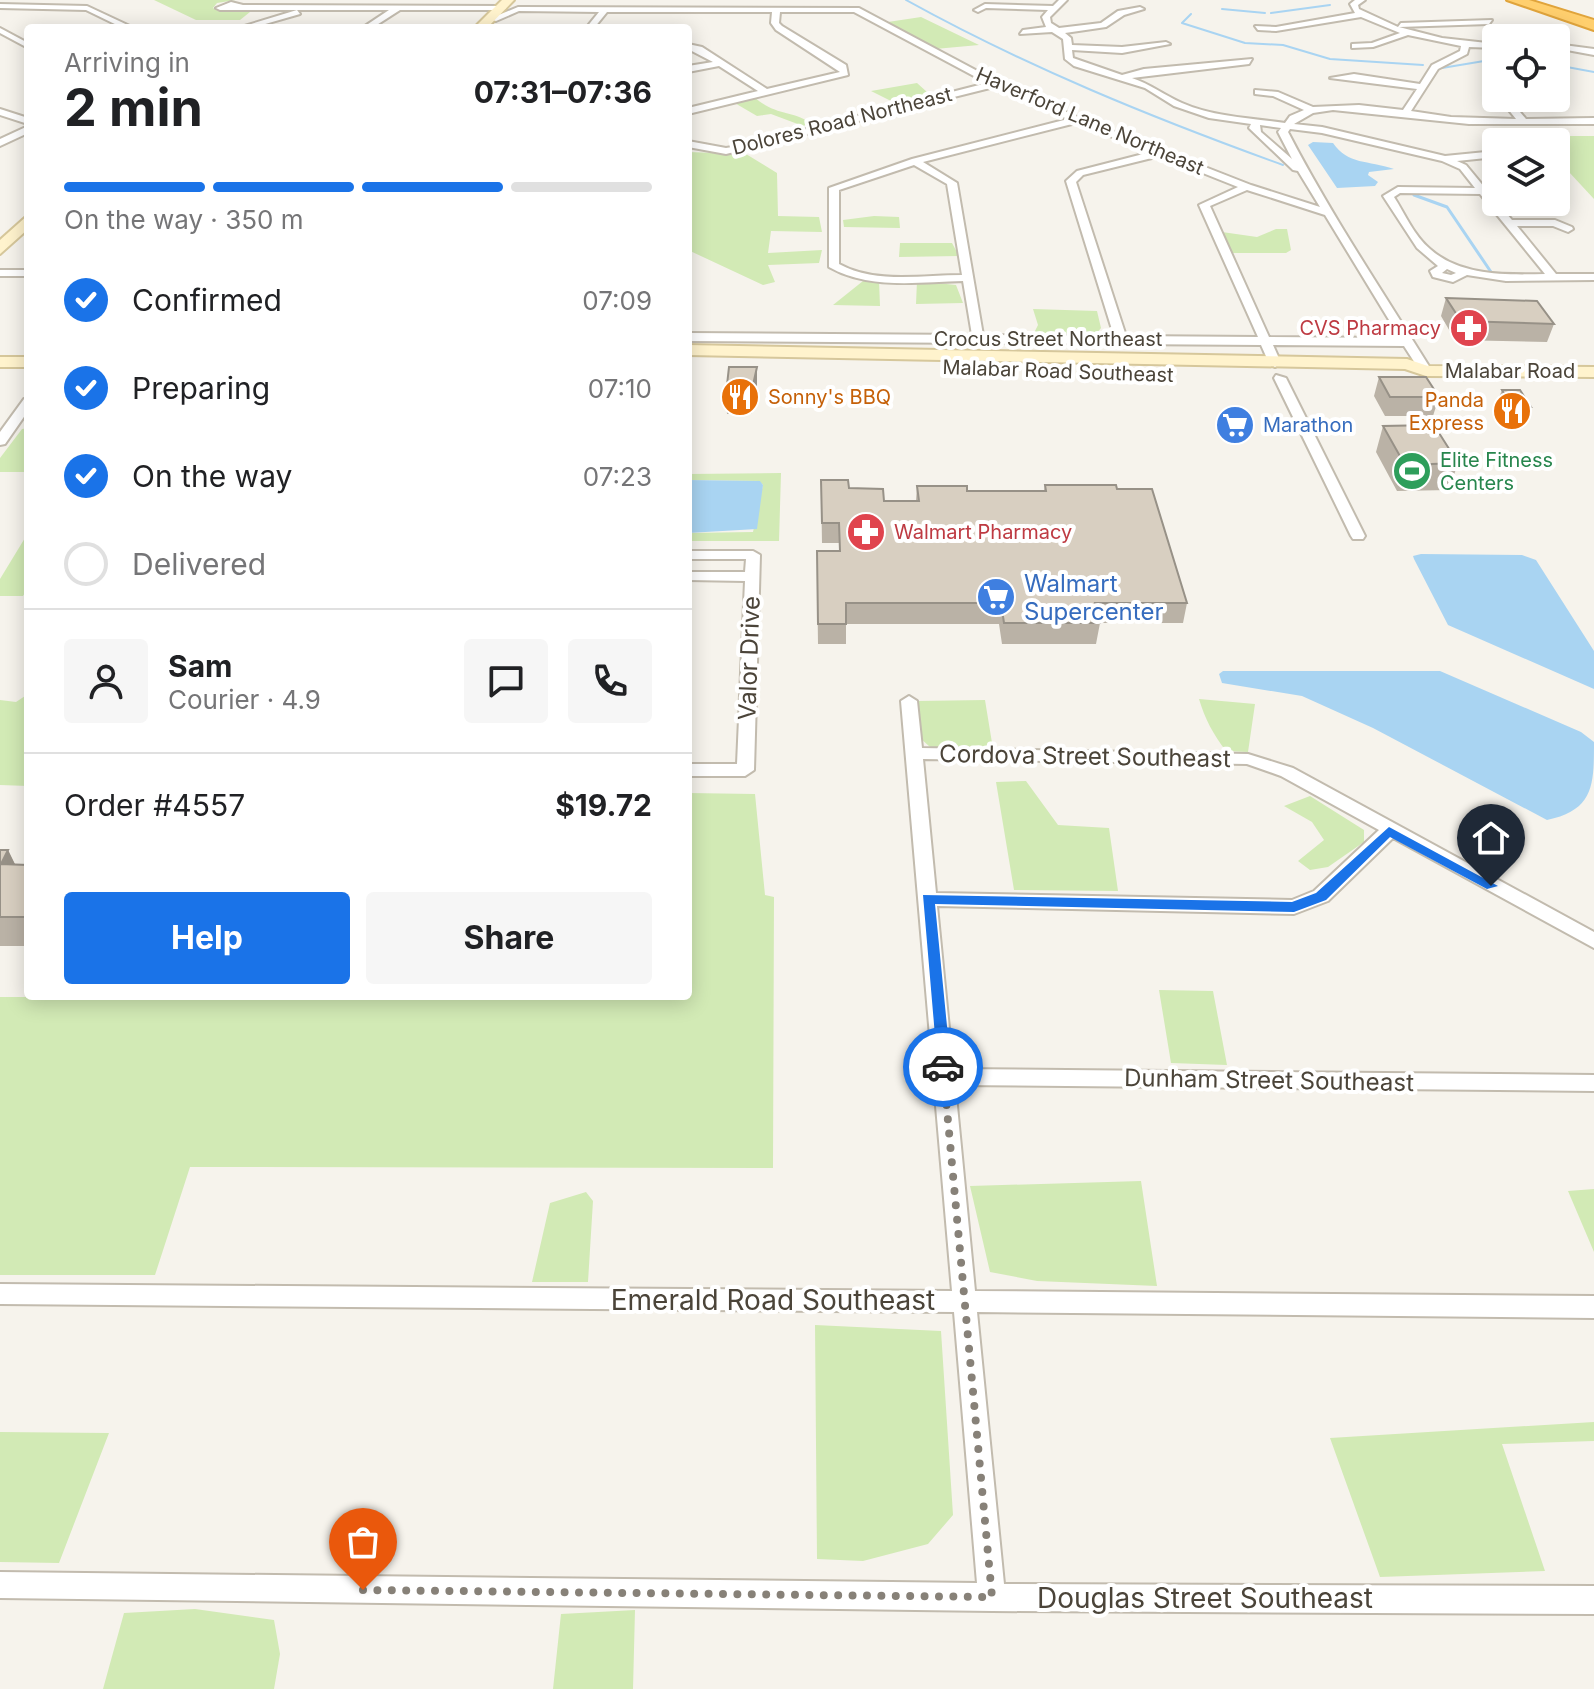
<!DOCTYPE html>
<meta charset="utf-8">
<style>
:root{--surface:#fff;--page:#f6f6f6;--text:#202124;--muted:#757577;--line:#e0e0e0;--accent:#1a73e8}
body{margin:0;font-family:Inter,sans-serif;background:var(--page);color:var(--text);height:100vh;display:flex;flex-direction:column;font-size:30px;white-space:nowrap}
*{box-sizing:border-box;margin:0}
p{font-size:26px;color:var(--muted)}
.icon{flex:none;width:44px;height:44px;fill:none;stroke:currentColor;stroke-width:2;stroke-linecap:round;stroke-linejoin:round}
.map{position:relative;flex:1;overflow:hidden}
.side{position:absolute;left:24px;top:24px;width:668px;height:976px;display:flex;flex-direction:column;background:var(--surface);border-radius:8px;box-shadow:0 4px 20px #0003}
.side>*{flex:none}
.controls{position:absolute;left:1482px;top:24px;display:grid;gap:16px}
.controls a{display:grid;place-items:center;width:88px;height:88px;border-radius:8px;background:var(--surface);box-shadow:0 4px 20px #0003;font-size:40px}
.pin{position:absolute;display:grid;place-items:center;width:68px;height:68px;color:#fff;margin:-82px -34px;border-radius:50% 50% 50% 0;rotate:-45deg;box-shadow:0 0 8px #0007}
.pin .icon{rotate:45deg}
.courier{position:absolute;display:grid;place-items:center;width:80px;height:80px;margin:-40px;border:6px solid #1a73e8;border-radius:50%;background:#fff;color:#222;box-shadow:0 2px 10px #0007}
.head em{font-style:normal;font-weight:700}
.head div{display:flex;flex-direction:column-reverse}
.head{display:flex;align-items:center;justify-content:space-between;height:136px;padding:0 40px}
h1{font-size:52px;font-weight:700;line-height:60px}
.bar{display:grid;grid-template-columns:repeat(4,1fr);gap:12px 8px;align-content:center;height:96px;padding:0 40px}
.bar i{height:10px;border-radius:6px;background:var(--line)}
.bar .selected{background:var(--accent)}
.bar p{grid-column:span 4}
.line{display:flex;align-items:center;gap:20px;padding:0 40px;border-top:2px solid var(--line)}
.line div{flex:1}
.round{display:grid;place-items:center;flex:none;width:84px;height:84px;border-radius:8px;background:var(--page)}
ol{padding:0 40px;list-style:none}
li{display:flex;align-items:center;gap:24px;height:88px}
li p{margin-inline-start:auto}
li .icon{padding:8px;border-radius:50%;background:var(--accent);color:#fff;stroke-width:4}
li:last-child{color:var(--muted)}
li i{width:44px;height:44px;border:4px solid var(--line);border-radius:50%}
.action{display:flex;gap:16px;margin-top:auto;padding:16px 40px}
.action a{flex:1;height:92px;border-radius:8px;background:var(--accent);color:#fff;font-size:32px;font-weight:700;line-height:92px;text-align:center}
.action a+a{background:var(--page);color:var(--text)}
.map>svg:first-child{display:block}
.green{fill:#d2eab5}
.water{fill:#a9d4f2}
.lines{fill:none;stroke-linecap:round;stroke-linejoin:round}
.stream-far1{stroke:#a9d4f2;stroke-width:2}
.stream{stroke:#a9d4f2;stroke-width:3}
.street-casing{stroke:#c2bbae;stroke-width:4}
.secondary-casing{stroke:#d6c79b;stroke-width:4}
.highway-casing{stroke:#e0a43c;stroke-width:4}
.street{fill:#fff;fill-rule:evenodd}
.secondary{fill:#fff3cd;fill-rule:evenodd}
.highway{fill:#ffcf6e;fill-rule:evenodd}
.wall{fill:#bab2a6}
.shaded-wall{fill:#979187}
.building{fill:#d8cfc1;stroke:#979187;stroke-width:2}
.route{fill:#1a73e8}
.done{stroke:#878178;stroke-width:8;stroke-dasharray:0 14.4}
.labels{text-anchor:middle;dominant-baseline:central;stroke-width:8;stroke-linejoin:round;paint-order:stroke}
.far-street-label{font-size:20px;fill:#4b4439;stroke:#fff}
.far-health-label{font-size:20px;fill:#be3a42;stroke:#fff;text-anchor:end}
.far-food-label{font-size:20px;fill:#c56008;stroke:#fff;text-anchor:start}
.far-shop-label{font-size:20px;fill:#366cbe;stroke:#fff;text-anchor:start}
.far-leisure-label{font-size:20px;fill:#27864d;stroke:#fff;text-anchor:start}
.shop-label{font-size:24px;fill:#366cbe;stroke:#fff;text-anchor:start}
.street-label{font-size:24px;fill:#4b4439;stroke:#fff}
.near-street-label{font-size:28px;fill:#4b4439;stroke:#fff}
</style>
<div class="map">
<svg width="1594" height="1689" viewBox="0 0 1594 1689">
<rect width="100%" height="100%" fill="#f6f3ec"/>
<path class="green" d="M154,0H236L217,3L213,8L218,11L250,12L240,20H196Z
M921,17L979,45L935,49L888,22Z
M917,83L927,92L923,99L899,105L871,91Z
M755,98C779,117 788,109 811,123L803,126L771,114L757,116L733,102Z
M1535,136H1594V199L1556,158V142H1541Z
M688,152L746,154L777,173L778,216L819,217L822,232L771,231L768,253L822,250L819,263L768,265L775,282L763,285L688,250Z
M874,216L899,217L900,228L844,227L843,220Z
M1276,229H1287L1291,250L1286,253H1231L1222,232L1257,237Z
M900,243H952L959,256L899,257Z
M879,280L880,306L833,305L863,281Z
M917,281L956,285L963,303L916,304Z
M1033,309L1097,311L1101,328L1097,333L1033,335L1038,325Z
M28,428V472H0V458L22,429Z
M781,473L779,541H688V533L753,532L763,485L759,481L688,480V474Z
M28,533V588L23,596H0V579Z
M28,694V786L0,785V700L16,702Z
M1199,699L1255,704L1248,752L1226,751C1213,734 1205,719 1199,699Z
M985,700L993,749L930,747L919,737L917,701Z
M1026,781L1058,825L1109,828L1118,891L1014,890L996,782Z
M688,793L755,794L765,895L774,897L773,1168L190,1167L155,1275H0V997L688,996Z
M1310,796L1364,830V842L1328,867L1310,870L1298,861L1324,840L1312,822L1284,806Z
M1159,990L1213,991L1227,1065L1171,1063Z
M1141,1181L1157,1286L1037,1281L990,1272L970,1186Z
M1594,1189V1252L1568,1191Z
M586,1192L593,1201L588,1282H532L550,1203Z
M815,1325L941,1331L953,1515L928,1544L863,1561L817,1559Z
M1594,1422V1441L1502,1444L1545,1571L1380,1577L1330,1438Z
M0,1432L109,1433L59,1563L0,1562Z
M195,1609L274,1620L280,1654L274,1689H103L124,1613Z
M635,1610L633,1689H553L561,1614Z"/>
<path class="water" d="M1313,142L1333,143C1348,165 1368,160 1394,169L1369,172L1368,175L1378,182L1375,186L1337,188L1308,145Z
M688,480L760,481L763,485L757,529L688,533Z
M1421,554L1522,555L1536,560L1594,651V689L1448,625L1414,559L1413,556Z
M1223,671H1440L1581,732L1594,742C1594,785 1594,810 1547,820L1373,728L1302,696L1222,683L1219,674Z"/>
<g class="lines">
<path class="stream-far1" d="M906,0C1027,67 1153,118 1283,165
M1222,9L1265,13
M1271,13L1330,5
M1191,14L1182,23L1245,43L1283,45L1330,59L1423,65
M1556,65L1594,72
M1442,68L1496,59"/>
<path class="stream" d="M1414,195L1447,207L1491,272"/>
<defs>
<path id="street" d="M1059,0H1067L1050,17L1051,23L1059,28L1101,23L1118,11L1140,7L1144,9L1124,15L1106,27L1065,33L1071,38L1072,45L1122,47L1166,42L1170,44L1122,53L1072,50L1073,58L1122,75L1144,69L1252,59L1249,64L1132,78C1150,84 1164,95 1182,103C1214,117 1251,118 1285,123L1290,116L1304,110L1273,96L1255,94V90L1278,92L1313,107L1359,105L1403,110L1417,89L1330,78L1354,74L1420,84L1432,65L1460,51L1461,46L1408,35L1373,47L1352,48V44L1372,43L1400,33L1361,17L1276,31L1258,30L1255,26L1276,27L1355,13L1350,4L1355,0H1365L1358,5L1359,9L1398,27L1401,23L1492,20L1489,24L1399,27L1442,38L1496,44V48L1469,47L1467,54L1438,69L1411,111L1451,117L1516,119L1499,98H1508L1526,119L1594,118V124H1469L1333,110L1313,113L1294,124L1322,127L1445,156L1496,151V157L1457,161L1466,165L1485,188L1494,189L1495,191L1490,194L1512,220H1555L1572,227L1573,229L1568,232L1553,226H1517L1556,274H1594V280L1506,281L1467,275L1453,282L1433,277L1430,271L1438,266L1417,248L1383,196L1398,187L1475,188L1460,169L1442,161L1322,133L1290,129L1288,132C1331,215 1383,292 1432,371L1430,374H1422L1404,346L1273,345L1281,363L1275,367L1269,363L1261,345L688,341V333L972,335L963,281C919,282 869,290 829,267V188L912,159L1068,119L994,87L726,154L688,147V141L726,148L744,145L987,83L854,12H780L779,23L782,26L846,65L848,75L688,114V108L758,91L719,66L688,72V66L713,62L688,49V44L702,47L767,89L840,72L776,30L771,23L772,12H607L594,28H586L599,12L519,11L496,21L489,19L518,7L859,8L998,82L1080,118L1251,185L1320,207L1298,171L1293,170L1249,128L1251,124L1209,118L1174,106L1145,88L1074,66L1065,59L1063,39L1052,32L1020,34L1023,30L1046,27L1042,17L1048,10L986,8L978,12L974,10L985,4L1053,6ZM1076,123L1151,152L1077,171L1066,181L1114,336L983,335L957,183L923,162ZM1260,125L1281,128L1278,132L1292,159L1261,132ZM1160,156L1238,187L1199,205L1258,337L1126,336L1076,182L1083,175ZM914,165L947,184L962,275C922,275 875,284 839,264V190ZM1247,190L1325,215L1400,338L1269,337L1210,206ZM1400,193L1480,194L1545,274C1506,275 1460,276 1430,249C1414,236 1405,214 1394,197ZM1447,269L1456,273L1451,275L1442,273Z
M231,2L243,5L502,6L506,8L502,10H400L372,28H362L389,10H220L216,8Z
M0,4L87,6L134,28H123L86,10L0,8Z
M297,10L300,14L251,28H238Z
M0,28L28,43V48L0,33Z
M1556,44L1594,49V55L1556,48Z
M0,109L28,118V124L0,115Z
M28,126V133L0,146V139Z
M0,270H28V276H0Z
M1276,375L1286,378L1365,536L1363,539H1353L1351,536L1274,378Z
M28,398V411L5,444L0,445V432L24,399Z
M688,551H753L760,555L754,770L745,776H688V764H737L745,581L688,580V572H745L746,559H688Z
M909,696L917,701L922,748L1248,754L1293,768L1594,932V948L1393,838L1328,901L1294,914L937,906L953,1069L1594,1075V1091L955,1085L975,1291L1594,1296V1318L977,1312L1004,1584L1594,1586V1614L992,1611L0,1598V1572L977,1583L954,1312L0,1304V1284L952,1291L901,701ZM923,759L1247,764L1281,776L1379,830L1314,891L1292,900L936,893Z"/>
<path id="secondary" d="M502,0H514L487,28H474Z
M28,215V229L0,254V240Z
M688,345L1407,359L1428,366L1594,367V377L1426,376L1405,369L688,355Z
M0,357H28V367H0Z"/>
<path id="highway" d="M1507,0H1529L1594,20V30Z"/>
</defs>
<use href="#street" class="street-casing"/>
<use href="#secondary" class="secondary-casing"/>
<use href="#highway" class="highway-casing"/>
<use href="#street" class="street"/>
<use href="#secondary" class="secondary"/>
<use href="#highway" class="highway"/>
</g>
<path class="wall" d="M1446,298L1554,324L1547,342L1455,340L1441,316Z
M1379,377L1439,397L1433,416H1385L1374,396Z
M757,386L751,414H727L726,394Z
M1502,390L1531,407L1527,420H1508L1497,402Z
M1383,426L1458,463L1449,490L1397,491L1376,452Z
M821,480L884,501H916L917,486L967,491H1044L1045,485L1117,489L1187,603L1183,623H1100L1096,644H1002L999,624H846V644H818L817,571L839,551V543H822Z
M0,850H8L15,864L28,865V946H0Z"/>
<path class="shaded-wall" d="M757,367V386L751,414V394Z
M8,850L22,879L1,864Z"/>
<path class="building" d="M1446,298L1537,301L1554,324L1461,321Z
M729,367H757L751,394H726Z
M1379,377H1426L1439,397H1390Z
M1502,390H1520L1531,407H1512Z
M1434,425L1458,463L1405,465L1383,426Z
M821,480H848L849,488L883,489L884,501H919L917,486H967V491H1046L1045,485H1116L1117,489H1152L1187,603H1095L1100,623H1004L1001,603H846V624H818L817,551H840L839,523H822Z
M0,850H8L1,864L28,865V917H0Z"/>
<path class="route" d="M1389,827L1498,886L1487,889L1390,837L1326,900L1294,912L935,904L951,1067L943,1073L938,1071L923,895L1292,902L1316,893Z"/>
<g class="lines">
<path class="done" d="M363,1590L992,1597L943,1067"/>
</g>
<defs>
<symbol id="pharmacy-disc" viewBox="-11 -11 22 22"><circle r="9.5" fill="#e0444e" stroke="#fff"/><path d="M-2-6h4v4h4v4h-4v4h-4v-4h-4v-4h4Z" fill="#fff"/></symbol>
<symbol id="restaurant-disc" viewBox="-11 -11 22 22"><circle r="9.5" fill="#e8710a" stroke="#fff"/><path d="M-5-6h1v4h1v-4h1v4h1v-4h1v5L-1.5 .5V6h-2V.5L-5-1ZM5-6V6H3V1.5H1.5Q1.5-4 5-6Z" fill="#fff"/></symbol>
<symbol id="supermarket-disc" viewBox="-11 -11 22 22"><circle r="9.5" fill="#3f7fe0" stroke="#fff"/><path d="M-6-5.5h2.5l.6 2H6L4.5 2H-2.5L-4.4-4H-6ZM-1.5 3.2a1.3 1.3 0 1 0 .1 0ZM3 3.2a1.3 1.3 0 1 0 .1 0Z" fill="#fff"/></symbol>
<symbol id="stadium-disc" viewBox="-11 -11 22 22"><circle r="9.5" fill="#2e9e5b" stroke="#fff"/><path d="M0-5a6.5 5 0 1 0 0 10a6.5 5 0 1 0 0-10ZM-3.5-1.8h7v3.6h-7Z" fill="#fff"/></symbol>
</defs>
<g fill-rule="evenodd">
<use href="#pharmacy-disc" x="1447" y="306" width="44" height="44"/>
<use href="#restaurant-disc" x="718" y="375" width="44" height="44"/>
<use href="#restaurant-disc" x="1490" y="389" width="44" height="44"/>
<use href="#supermarket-disc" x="1213" y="403" width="44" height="44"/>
<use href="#stadium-disc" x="1390" y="449" width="44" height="44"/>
<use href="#pharmacy-disc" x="844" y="510" width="44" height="44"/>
<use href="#supermarket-disc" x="974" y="575" width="44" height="44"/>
</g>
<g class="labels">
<g class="far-street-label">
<text transform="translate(842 121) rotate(-14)">Dolores Road Northeast</text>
<text transform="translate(1090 121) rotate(23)">Haverford Lane Northeast</text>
<text x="1048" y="339">Crocus Street Northeast</text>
<text transform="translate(1058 371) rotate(2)">Malabar Road Southeast</text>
<text x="1510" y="371">Malabar Road</text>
</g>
<g class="far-health-label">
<text x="1441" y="328">CVS Pharmacy</text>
<text x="894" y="532" text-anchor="start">Walmart Pharmacy</text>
</g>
<g class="far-food-label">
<text x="768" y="397">Sonny's BBQ</text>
<text x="1484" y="400" text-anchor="end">Panda<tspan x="1484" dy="23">Express</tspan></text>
</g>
<g class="far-shop-label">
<text x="1263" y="425">Marathon</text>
</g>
<g class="far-leisure-label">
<text x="1440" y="460">Elite Fitness<tspan x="1440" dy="23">Centers</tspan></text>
</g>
<g class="shop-label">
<text x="1024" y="583">Walmart<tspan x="1024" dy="28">Supercenter</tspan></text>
</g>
<g class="street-label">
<text transform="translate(749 658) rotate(-88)">Valor Drive</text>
<text transform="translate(1085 756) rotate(1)">Cordova Street Southeast</text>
<text transform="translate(1269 1080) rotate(1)">Dunham Street Southeast</text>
</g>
<g class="near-street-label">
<text x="773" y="1300">Emerald Road Southeast</text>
<text x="1205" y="1598">Douglas Street Southeast</text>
</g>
</g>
</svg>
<div class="controls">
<a><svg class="icon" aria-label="locate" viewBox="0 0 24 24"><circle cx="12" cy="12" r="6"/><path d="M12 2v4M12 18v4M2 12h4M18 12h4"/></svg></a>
<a><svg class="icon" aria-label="layers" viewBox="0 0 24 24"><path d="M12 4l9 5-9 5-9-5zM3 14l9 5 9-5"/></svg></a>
</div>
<div class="pin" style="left:363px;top:1590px;background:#ea580c"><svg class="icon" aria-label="bag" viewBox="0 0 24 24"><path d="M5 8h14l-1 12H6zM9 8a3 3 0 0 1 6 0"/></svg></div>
<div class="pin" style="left:1491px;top:886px;background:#1f2937"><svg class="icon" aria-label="home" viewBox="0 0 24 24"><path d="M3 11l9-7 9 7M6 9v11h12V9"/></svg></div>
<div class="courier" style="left:943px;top:1067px"><svg class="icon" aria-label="car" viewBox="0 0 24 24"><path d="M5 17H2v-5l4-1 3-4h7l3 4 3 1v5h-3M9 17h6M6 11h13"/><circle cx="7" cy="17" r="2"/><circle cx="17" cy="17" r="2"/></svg></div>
<section class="side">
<div class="head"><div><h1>2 min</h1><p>Arriving in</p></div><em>07:31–07:36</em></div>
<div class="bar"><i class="selected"></i><i class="selected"></i><i class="selected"></i><i></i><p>On the way · 350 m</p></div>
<ol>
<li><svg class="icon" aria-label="check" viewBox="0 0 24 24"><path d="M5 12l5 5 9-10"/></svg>Confirmed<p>07:09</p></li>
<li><svg class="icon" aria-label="check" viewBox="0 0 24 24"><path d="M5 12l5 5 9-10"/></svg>Preparing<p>07:10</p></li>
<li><svg class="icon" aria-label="check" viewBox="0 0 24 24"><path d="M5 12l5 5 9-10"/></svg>On the way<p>07:23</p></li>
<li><i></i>Delivered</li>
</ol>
<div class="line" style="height:144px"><a class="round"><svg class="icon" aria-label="person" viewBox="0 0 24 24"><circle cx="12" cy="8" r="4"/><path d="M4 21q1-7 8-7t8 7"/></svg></a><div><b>Sam</b><p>Courier · 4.9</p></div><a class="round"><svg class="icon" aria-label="chat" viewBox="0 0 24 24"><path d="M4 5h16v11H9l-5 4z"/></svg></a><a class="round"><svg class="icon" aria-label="phone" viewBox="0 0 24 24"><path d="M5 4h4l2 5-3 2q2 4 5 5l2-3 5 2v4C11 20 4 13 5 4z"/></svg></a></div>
<div class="line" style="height:104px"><div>Order #4557</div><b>$19.72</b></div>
<div class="action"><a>Help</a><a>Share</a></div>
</section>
</div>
